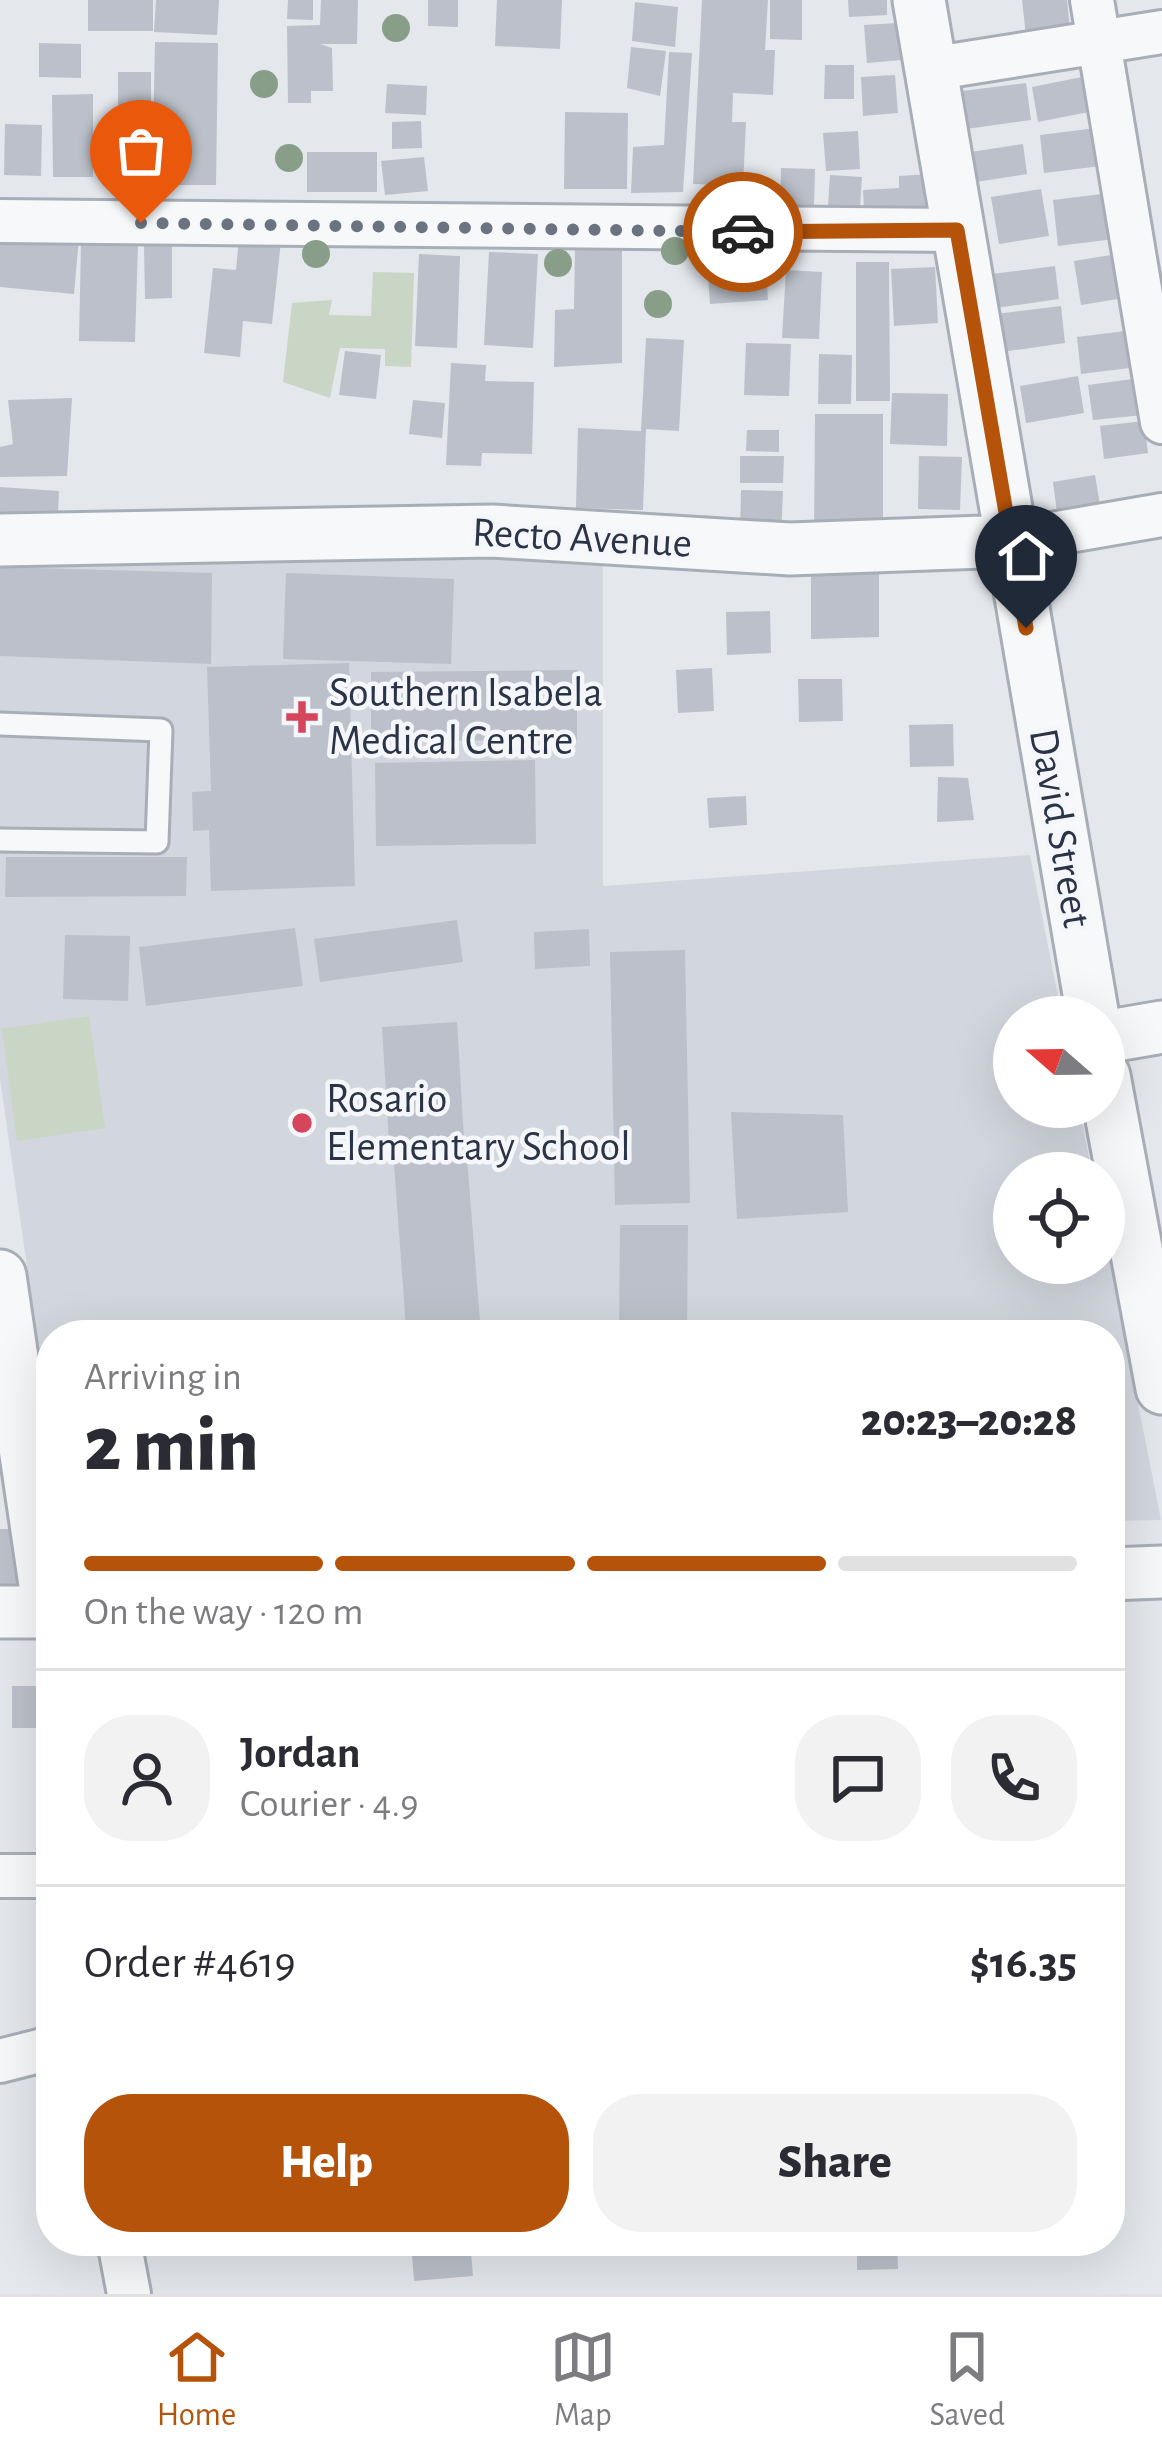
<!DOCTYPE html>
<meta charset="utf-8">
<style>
:root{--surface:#fff;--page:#f2f2f3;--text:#2b2b33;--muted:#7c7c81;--line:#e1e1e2;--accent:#b45309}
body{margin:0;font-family:"Alegreya Sans",sans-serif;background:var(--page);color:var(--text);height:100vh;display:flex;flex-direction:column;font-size:45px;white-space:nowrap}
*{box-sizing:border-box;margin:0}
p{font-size:39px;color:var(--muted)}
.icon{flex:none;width:66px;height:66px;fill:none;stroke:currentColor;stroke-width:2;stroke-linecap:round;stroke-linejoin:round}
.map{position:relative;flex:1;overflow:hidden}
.sheet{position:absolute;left:36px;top:1320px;width:1089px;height:936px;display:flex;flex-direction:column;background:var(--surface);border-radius:48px;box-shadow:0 12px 48px #0002}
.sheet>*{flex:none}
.needle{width:78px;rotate:290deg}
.buttons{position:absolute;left:993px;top:996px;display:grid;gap:24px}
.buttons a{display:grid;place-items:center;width:132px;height:132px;border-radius:50%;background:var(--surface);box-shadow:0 12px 48px #0002;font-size:60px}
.pin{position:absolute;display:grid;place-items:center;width:102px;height:102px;color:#fff;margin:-123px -51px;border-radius:50% 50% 50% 0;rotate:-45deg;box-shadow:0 0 12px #0007}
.pin .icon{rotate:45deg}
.courier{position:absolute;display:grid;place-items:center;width:120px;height:120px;margin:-60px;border:9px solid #b45309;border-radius:50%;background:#fff;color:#222;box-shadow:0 3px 15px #0007}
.summary em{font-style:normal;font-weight:800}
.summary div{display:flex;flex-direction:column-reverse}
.summary{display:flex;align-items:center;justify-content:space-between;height:204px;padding:0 48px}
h1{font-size:78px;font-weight:800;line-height:90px}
.bar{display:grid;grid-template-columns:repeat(4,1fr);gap:18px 12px;align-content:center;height:144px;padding:0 48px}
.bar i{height:15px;border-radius:9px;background:var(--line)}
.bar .current{background:var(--accent)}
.bar p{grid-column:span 4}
.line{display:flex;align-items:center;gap:30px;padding:0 48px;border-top:3px solid var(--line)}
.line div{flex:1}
.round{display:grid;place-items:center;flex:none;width:126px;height:126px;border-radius:48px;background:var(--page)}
.action{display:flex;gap:24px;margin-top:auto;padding:24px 48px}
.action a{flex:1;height:138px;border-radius:48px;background:var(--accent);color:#fff;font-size:48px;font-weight:800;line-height:138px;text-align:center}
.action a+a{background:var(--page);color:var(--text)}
.tab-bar{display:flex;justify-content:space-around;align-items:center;height:168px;border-top:3px solid var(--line);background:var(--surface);font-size:33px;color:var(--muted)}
.tab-bar a{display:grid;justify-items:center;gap:6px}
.tab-bar .current{color:var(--accent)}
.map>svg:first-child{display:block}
.built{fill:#d2d6de}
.green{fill:#c9d6c5}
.building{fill:#bbc0ca}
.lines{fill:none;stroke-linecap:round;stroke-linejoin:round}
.service-casing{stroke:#a8aeb7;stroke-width:27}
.minor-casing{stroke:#a8aeb7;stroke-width:48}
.tertiary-casing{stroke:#a8aeb7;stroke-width:57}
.service{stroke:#f7f8fa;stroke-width:21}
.minor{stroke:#f7f8fa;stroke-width:42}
.tertiary{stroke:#f7f8fa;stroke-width:51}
.tree{fill:#899e88}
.done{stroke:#6b7380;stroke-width:12;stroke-dasharray:0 21.6}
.route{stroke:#b45309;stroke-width:15}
.poi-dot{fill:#d5455b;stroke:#f4f6f9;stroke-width:4.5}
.labels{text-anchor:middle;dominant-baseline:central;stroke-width:9;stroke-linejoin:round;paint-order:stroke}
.street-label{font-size:42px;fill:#2a3446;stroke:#f4f6f9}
.poi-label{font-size:42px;fill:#2a3446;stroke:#f4f6f9;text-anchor:start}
</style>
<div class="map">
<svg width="1162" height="2294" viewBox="0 0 1162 2294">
<rect width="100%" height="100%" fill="#e4e7ec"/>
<path class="built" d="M0,547L603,549V886L1030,855L1062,1017H1014V1107H1079L1092,1173H1014V1263H1104V1232L1161,1520L1110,1521V1335H51V1434L0,1078Z"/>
<path class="green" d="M373,272L414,273L411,367L385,366V349L340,348L330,398L283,382L292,303L332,300L329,315L371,316Z
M89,1016L105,1128L17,1141L2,1029Z"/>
<path class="building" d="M88,0H153V31H88Z
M156,0H219L217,35L154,32Z
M288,0H313V20L287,19Z
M321,0H358L357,44H320L332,48L333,91H311V103H288L287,26L320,25Z
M428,0H458V27L428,26Z
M497,0H562L560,49L495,46Z
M702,0H768L765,50H775L773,95L733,93L732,122H746L743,186L693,184Z
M770,0H802V40L770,39Z
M848,0H887V15L849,17Z
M1022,0H1067L1070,30L1026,36Z
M635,2L678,7L675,47L632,41Z
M898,23L902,60L867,63L864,25Z
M155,42L218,43L216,185H152Z
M39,43L81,44V78L39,77Z
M631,47L666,51L660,96L627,88Z
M669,52L692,53L683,192L631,193L633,147L664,145Z
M825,65H854V99H824Z
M118,72H151V110H118Z
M1097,74L1104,109L1038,122L1032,87Z
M895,75L898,113L863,116L861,77Z
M1026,83L1031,120L966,129L962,91Z
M387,84L427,86L426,115L385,113Z
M93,94V177H53L52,95Z
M565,112L628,113L627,189H564Z
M421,121L422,148L392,149V122Z
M5,124L42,125L41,176L4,175Z
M1104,127L1109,165L1044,173L1040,135Z
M858,131L860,169L826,171L823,133Z
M1023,144L1027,174L969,183L964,153Z
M307,152H377V192H307Z
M424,157L428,191L385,195L381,161Z
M781,168L815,169L814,207H780Z
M931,174L932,213L865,228L863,190L899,188V176Z
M830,175L862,177L859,222L827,221Z
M1041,189L1049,236L999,244L991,197Z
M1117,192L1123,238L1058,246L1053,200Z
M0,231L79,238L74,294L0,287Z
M239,238L281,241L272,324L243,321L240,357L204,353L213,268L236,270Z
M81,242L138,244L135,342L79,341Z
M622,242V363L554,367L555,310L574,309L575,246Z
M172,245V298L145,299L144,246Z
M489,252L538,254L533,348L484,345Z
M1129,252L1136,296L1081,305L1074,261Z
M419,254L460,256L457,348L415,346Z
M765,254L768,300L710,304L707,258Z
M856,262H889L890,401H856Z
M1055,266L1059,299L996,308L991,274Z
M935,267L938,323L894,326L891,269Z
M786,270L822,272L819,339L782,338Z
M1061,306L1065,343L1001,352L996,314Z
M1141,329L1146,366L1081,374L1077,337Z
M646,338L684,340L679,431L646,429L643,510L576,508L578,428L641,431Z
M746,343L791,344L789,396L744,395Z
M345,351L381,355L376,399L339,395Z
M819,354L852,355L851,404H818Z
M451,363L486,365L485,381L534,382L532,454L482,453L481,466L446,465Z
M1078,376L1084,413L1026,423L1020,386Z
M1148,377L1153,414L1093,420L1088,385Z
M892,393L948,394L947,446L890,444Z
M72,398L67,476L0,477V447L13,444L8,400Z
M413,400L445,403L442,438L409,434Z
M815,414H883V538H814Z
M1144,421L1148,453L1104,459L1100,426Z
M747,430H779V452L746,451Z
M740,456H784L783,483H740Z
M919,456L962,457L960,510L918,509Z
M1095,475L1100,505L1057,512L1053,482Z
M0,487L59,491L57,537L0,532Z
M741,490L783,491L781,536H740Z
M0,567L212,573L211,664L0,656Z
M286,573L454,579L451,664L283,659Z
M879,573V637L811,639V574Z
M770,611L771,653L727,655L726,612Z
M349,663L355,886L211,891L209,830L193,831L192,792L211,791L207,667Z
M712,668L714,711L678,713L676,670Z
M577,670V740L371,741V672Z
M798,679H842L843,721L799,722Z
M953,724L954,766L910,767L909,725Z
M535,760L536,844L376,846L375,763Z
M938,777L968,778L974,820L937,822Z
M746,796L747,825L709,828L707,798Z
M6,857H187L186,896L5,897Z
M457,920L463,962L320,982L314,939Z
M295,928L303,986L146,1006L139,947Z
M589,929L590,966L535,969L534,932Z
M65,935L130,936L128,1001L63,999Z
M685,950L690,1203L615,1205L610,952Z
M457,1022L464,1138L389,1143L382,1027Z
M731,1112L843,1115L848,1212L737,1219Z
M467,1158L480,1321L406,1327L394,1164Z
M620,1225H688L687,1335H619Z
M1110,1425L1125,1477L1110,1480Z
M0,1529H15L18,1585L0,1586Z
M12,1686H41V1728H12Z
M411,2241H470L473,2276L414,2281Z
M857,2241H897L898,2269L857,2270Z"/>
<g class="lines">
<defs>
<path id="service" d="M0,724L161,730L157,842L0,840"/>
<path id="minor" d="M1092,0L1162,422
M930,69L1162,32
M0,221L957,230
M1011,541L1162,515
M0,1876H51
M0,2061L51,2048
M119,2241L129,2294"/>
<path id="tertiary" d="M919,0L1093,1017
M0,540L492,531L790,549L1011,541
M1104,1037L1162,1027
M1104,1076L1162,1388
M0,1276L49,1612
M1110,1574L1162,1572
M0,1612H51"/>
</defs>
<use href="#service" class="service-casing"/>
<use href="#minor" class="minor-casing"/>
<use href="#tertiary" class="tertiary-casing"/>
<use href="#service" class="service"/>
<use href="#minor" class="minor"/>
<use href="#tertiary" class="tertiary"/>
</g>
<g class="tree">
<circle cx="396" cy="28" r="14"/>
<circle cx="264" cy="84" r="14"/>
<circle cx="289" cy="158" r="14"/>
<circle cx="134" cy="164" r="14"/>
<circle cx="675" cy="251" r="14"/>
<circle cx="316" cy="254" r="14"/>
<circle cx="558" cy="263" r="14"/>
<circle cx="658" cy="304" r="14"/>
</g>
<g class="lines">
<path class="done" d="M141,223L743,232"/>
<path class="route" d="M743,232L957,230L1026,628"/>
</g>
<g class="poi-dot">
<path d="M296 699h12v12h12v12h-12v12h-12v-12h-12v-12h12z"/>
<circle cx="302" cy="1123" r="12"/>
</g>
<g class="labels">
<g class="street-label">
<text transform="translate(582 538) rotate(3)">Recto Avenue</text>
<text transform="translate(1060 828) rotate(80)">David Street</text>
</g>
<g class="poi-label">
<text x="329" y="693">Southern Isabela<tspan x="329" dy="48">Medical Centre</tspan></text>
<text x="326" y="1099">Rosario<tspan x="326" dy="48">Elementary School</tspan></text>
</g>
</g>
</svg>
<div class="buttons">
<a><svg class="needle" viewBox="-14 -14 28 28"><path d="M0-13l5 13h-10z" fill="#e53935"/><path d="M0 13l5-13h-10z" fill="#7c7c81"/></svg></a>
<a><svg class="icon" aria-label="locate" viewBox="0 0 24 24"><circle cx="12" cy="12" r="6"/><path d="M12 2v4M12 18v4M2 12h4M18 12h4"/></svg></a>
</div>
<div class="pin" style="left:141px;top:223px;background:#ea580c"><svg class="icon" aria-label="bag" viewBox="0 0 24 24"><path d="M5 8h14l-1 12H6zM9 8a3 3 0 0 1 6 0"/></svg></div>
<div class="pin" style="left:1026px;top:628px;background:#1f2937"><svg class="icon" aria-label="home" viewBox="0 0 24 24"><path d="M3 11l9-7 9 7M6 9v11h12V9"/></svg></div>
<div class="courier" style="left:743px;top:232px"><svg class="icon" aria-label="car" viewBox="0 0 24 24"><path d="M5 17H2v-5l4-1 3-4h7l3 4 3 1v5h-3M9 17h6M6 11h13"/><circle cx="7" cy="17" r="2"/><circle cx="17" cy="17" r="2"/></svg></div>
<section class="sheet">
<div class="summary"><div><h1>2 min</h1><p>Arriving in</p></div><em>20:23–20:28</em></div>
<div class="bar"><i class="current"></i><i class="current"></i><i class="current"></i><i></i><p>On the way · 120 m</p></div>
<div class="line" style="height:216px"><a class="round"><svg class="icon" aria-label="person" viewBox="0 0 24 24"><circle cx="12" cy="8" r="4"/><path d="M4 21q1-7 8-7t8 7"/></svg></a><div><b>Jordan</b><p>Courier · 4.9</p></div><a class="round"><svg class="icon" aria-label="chat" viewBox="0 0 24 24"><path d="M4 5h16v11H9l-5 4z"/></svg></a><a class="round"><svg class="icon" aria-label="phone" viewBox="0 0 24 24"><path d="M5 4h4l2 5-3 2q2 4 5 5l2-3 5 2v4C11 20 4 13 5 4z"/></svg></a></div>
<div class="line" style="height:156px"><div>Order #4619</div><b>$16.35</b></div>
<div class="action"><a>Help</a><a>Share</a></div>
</section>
</div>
<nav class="tab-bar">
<a class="current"><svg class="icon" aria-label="home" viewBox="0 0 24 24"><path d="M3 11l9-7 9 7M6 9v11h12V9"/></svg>Home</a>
<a><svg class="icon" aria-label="map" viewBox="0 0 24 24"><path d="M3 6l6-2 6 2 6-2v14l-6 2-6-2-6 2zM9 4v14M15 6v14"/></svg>Map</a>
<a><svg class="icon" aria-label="saved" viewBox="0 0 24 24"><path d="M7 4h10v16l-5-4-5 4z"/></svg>Saved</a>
</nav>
